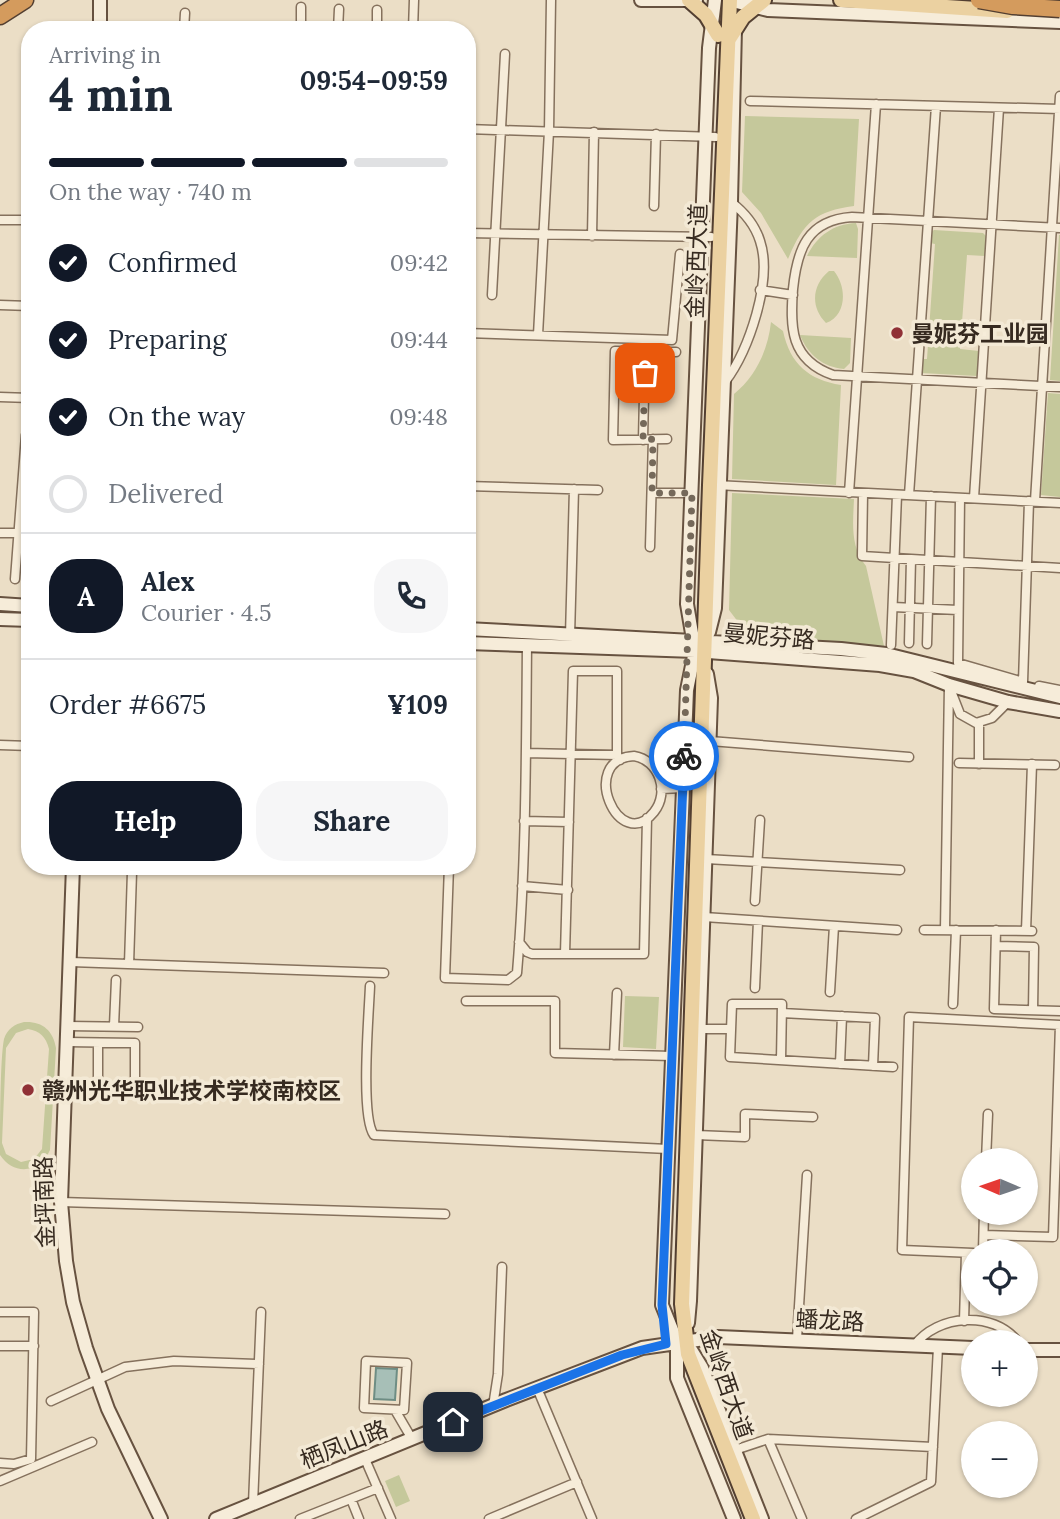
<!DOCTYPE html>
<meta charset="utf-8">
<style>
:root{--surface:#fff;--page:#f6f6f7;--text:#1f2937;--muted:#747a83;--line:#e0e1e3;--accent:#111827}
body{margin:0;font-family:Lora,"Noto Sans SC",serif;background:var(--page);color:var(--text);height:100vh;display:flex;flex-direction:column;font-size:26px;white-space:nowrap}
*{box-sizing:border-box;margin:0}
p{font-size:23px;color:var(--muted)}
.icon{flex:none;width:38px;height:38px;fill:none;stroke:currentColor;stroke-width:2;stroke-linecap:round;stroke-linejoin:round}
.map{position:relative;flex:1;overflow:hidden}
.panel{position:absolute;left:21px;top:21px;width:455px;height:854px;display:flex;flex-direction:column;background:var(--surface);border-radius:28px;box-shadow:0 2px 5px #0004}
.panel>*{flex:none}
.needle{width:46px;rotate:272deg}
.tools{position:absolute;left:961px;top:1148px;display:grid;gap:14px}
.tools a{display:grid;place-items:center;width:77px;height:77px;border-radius:50%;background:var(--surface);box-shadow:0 2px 5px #0004;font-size:35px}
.pin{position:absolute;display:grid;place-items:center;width:60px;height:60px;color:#fff;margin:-30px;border-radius:14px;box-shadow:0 4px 10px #0006}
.courier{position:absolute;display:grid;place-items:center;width:70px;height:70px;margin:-35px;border:5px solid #1a73e8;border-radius:50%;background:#fff;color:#222;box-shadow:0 2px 9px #0007}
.head em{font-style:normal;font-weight:700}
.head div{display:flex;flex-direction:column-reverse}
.head{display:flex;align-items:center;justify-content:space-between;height:119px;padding:0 28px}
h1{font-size:46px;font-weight:700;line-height:52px}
.bar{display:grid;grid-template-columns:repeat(4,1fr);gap:10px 7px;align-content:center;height:84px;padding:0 28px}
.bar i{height:9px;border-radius:5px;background:var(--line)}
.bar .on{background:var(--accent)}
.bar p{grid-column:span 4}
.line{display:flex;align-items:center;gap:18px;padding:0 28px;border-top:2px solid var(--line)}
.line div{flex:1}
.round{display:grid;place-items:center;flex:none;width:74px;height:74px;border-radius:28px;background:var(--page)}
ol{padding:0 28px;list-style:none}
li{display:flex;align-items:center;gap:21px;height:77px}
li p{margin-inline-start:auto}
li .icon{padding:7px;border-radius:50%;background:var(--accent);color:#fff;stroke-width:4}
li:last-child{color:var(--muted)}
li i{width:38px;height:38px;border:4px solid var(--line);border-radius:50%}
.action{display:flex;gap:14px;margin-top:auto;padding:14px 28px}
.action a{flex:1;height:80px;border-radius:28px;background:var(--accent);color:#fff;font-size:28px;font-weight:700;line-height:80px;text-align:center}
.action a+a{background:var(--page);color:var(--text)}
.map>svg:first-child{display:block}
.green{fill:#c5c89b;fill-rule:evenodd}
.water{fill:#a7bfb7;stroke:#6e8d84;stroke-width:2}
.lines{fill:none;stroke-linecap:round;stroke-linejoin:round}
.street-casing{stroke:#85715d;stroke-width:11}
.secondary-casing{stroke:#675240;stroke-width:16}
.primary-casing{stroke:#533f31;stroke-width:18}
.highway-casing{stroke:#533f31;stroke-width:19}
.street{stroke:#f6ecd9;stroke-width:8}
.secondary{stroke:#f6ecd9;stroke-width:12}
.primary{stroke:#ebd1a1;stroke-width:14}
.highway{stroke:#d49b5d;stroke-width:16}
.highway-bridge-casing{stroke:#533f31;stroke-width:19;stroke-linecap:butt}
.highway-bridge{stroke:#d49b5d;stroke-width:16}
.done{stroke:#75695a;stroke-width:7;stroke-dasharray:0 12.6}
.route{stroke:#1a73e8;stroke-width:9}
.poi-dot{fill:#903136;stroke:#f3e9d5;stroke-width:2.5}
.labels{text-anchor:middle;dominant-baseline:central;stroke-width:7;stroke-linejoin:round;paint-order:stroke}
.street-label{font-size:23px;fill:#362a20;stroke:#f3e9d5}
.poi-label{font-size:23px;font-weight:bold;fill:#362a20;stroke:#f3e9d5;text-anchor:start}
</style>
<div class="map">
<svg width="1060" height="1519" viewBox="0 0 1060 1519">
<rect width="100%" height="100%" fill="#ebdec6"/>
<path class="green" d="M745,116L859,119L854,206C815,211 803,223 788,259L761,213L742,192Z
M856,223L858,229L857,258L807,256C817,236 833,224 856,223Z
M934,230L983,233L986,236L985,256L967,255L960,349L979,351L977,376L921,373V359H927L935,244L930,243L931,232Z
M1059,235H1060V381L1050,380Z
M829,271H834C847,287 847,315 826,323C810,307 812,285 829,271Z
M771,322L783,331C790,364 809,380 841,385L836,485L732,479L734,394C756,376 768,350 771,322Z
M800,335L851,338L850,363L844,369C823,367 808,355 800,335Z
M1048,393L1060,394V497L1041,495Z
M732,493L854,499C853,523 850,547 866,566L884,646L748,635L729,610Z
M625,996L659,997L656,1049L623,1047Z
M24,1022C42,1021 53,1030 56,1048L50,1150C40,1173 14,1176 0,1155C0,1130 0,1059 4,1039C7,1029 15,1024 24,1022ZM28,1029C40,1031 46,1037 49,1049L42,1149L34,1159L21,1162L6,1154L2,1143L6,1048L16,1033Z
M399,1475L410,1501L396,1507L385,1481Z"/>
<path class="water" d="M376,1368L397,1369L395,1400L374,1399Z"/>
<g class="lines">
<defs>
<path id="street" d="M132,30V27L186,30
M184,30L185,13
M301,30V7
M338,30L339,9
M377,30V10
M413,30L414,0
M750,101L1060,109
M467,129L715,137
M654,206L656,134
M0,220H30
M1060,228L852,217C807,220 797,250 793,289C790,327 790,360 833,375L1060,387
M467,233L711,237
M592,236L594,132
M760,290L793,295
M492,295L505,54
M0,305L30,306
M467,333L672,340L680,254
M538,335L549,131L551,0
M725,382C749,350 773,280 760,241C755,225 744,212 731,202
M0,397L30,398
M667,439L613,440L615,351L676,352
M643,440L645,351
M716,485L1060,503
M467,486L598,490
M652,493H692
M849,493L876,104
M863,493L862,556L1060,568
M909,495L936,106
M960,498L958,663L1020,681
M974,498L999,108
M1035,501L1060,96
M0,533H30
M650,547L653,439
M15,579L26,435
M893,607L958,610
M570,636L574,489
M909,643L911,559
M927,644L931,496
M891,645L897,495
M1023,682L1029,501
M1039,686L1060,690
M951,691L960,714L976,723L992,718L1008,702
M979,723V764
M710,741L909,757
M0,745L30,746
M526,753L617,755
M634,756C659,760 670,792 654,812C619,856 577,759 634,756Z
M959,763L1055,765
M661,789L683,788
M524,821L569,822
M706,859L900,870
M449,866L445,978L508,980L517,973C526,864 526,754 527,644
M522,886L568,890
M755,901L760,820
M704,917L897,930
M924,930L1032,931
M945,930L949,685
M996,930L994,1009L1060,1011
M1026,931L1032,764
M519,942L527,952L532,954H644L647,818
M996,946L1034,947L1033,1010
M565,954L573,671H617V755L620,760
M71,962L384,973
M129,964L132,872
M370,986C369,1013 360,1117 374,1135L668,1149
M755,988L758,921
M830,992L834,926
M466,1001H555V1053L672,1056
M953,1004L956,930
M782,1013L875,1018L873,1066
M68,1026L138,1027
M114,1026L116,980
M700,1029H731
M67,1042L135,1043V1093H98V1043
M614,1055L617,993
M781,1060L782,1004H732L730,1057L893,1067
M840,1064L842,1016
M696,1135L745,1137V1114L813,1117
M986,1160L988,1114
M61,1202L445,1214
M983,1251L984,1213
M973,1253L902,1250L909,1017L1060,1025L1053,1237L984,1235
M0,1312H34L31,1459L14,1464L0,1463
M964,1321L966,1253
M797,1339L807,1175
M0,1346H34
M914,1346C937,1314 994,1310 1018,1342
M366,1361L407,1363L404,1410L364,1408Z
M537,1388L592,1519
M51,1401L125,1367L174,1361L259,1364
M493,1406L498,1374L502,1267
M395,1410L412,1439
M768,1439L802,1519
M735,1450L768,1439L933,1447
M365,1459L391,1519
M0,1481L92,1442
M351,1499L359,1519
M253,1504L261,1312
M300,1519L378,1488
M489,1519L577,1482
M856,1519L931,1482L938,1347"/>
<path id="secondary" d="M641,0H696
M715,0L709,48L687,604L695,651L687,690L662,1305L677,1342V1378L734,1519
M729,0L768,10L1060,22
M100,30V0
M0,604L30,606
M0,619L30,620
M467,629L841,649L886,654L1060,697
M709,632L715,608L731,202L735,28
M467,643L695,651L880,665L914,671L949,685L1008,702L1060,711
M73,866L61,1202L66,1261L73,1302L86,1348L108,1409L161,1519
M688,1323L690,1301L711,698L707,674
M691,1350L702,1368L762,1519
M1026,1350H1060
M216,1519L506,1400L642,1348L718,1337L973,1348"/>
<path id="primary" d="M689,0L706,15L718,35
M730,0L710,485L682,1304L688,1354L753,1519
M841,0L1007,11
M729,39L743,17L764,0"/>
<path id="highway" d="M0,16L25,0"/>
</defs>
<use href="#street" class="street-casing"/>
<use href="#secondary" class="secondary-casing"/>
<use href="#primary" class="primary-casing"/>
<use href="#highway" class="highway-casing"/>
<use href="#street" class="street"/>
<use href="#secondary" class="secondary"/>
<use href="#primary" class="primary"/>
<use href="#highway" class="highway"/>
<defs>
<path id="highway-bridge" d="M979,0L1013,6L1060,9"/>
</defs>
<use href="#highway-bridge" class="highway-bridge-casing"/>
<use href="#highway-bridge" class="highway-bridge"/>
</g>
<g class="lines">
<path class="done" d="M645,373L643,440L653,439L652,493H692L684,756"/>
<path class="route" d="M453,1422L622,1355L666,1344L662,1305L684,756"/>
</g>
<g class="poi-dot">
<circle cx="897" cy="333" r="7"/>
<circle cx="28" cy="1090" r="7"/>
</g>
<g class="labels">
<g class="street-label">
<text transform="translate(696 261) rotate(-88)">金岭西大道</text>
<text transform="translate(769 636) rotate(5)">曼妮芬路</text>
<text transform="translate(44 1202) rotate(-92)">金坪南路</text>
<text transform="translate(830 1320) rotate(3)">蟠龙路</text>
<text transform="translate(727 1384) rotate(71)">金岭西大道</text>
<text transform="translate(344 1444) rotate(-22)">栖凤山路</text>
</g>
<g class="poi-label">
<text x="911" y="333">曼妮芬工业园</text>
<text x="42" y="1090">赣州光华职业技术学校南校区</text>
</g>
</g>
</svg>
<div class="tools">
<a><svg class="needle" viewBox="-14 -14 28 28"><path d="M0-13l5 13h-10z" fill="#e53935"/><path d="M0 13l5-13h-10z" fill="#747a83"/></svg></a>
<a><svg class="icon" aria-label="locate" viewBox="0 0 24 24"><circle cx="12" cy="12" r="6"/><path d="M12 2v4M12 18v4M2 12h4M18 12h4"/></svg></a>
<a>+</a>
<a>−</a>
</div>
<div class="pin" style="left:645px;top:373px;background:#ea580c"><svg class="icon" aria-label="bag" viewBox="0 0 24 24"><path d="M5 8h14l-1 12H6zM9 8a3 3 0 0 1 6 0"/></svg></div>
<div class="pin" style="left:453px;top:1422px;background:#1f2937"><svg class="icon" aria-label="home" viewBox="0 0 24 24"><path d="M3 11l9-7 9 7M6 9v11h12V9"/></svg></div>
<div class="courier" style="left:684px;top:756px"><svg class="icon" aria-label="bike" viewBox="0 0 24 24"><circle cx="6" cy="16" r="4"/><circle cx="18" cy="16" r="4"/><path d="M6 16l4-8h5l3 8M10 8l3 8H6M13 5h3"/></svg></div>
<section class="panel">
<div class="head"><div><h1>4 min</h1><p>Arriving in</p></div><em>09:54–09:59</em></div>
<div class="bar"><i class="on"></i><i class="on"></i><i class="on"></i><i></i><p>On the way · 740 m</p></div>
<ol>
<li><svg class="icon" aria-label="check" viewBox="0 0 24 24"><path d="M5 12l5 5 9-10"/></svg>Confirmed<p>09:42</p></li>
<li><svg class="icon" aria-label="check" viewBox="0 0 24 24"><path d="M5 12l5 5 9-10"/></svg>Preparing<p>09:44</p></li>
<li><svg class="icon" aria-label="check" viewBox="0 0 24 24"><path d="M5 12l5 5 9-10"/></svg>On the way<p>09:48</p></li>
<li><i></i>Delivered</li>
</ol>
<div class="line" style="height:126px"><b class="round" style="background:var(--accent);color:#fff">A</b><div><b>Alex</b><p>Courier · 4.5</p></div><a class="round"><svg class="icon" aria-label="phone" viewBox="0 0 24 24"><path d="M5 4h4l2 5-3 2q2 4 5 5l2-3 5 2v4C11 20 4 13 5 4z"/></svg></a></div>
<div class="line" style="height:91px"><div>Order #6675</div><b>¥109</b></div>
<div class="action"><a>Help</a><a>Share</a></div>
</section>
</div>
